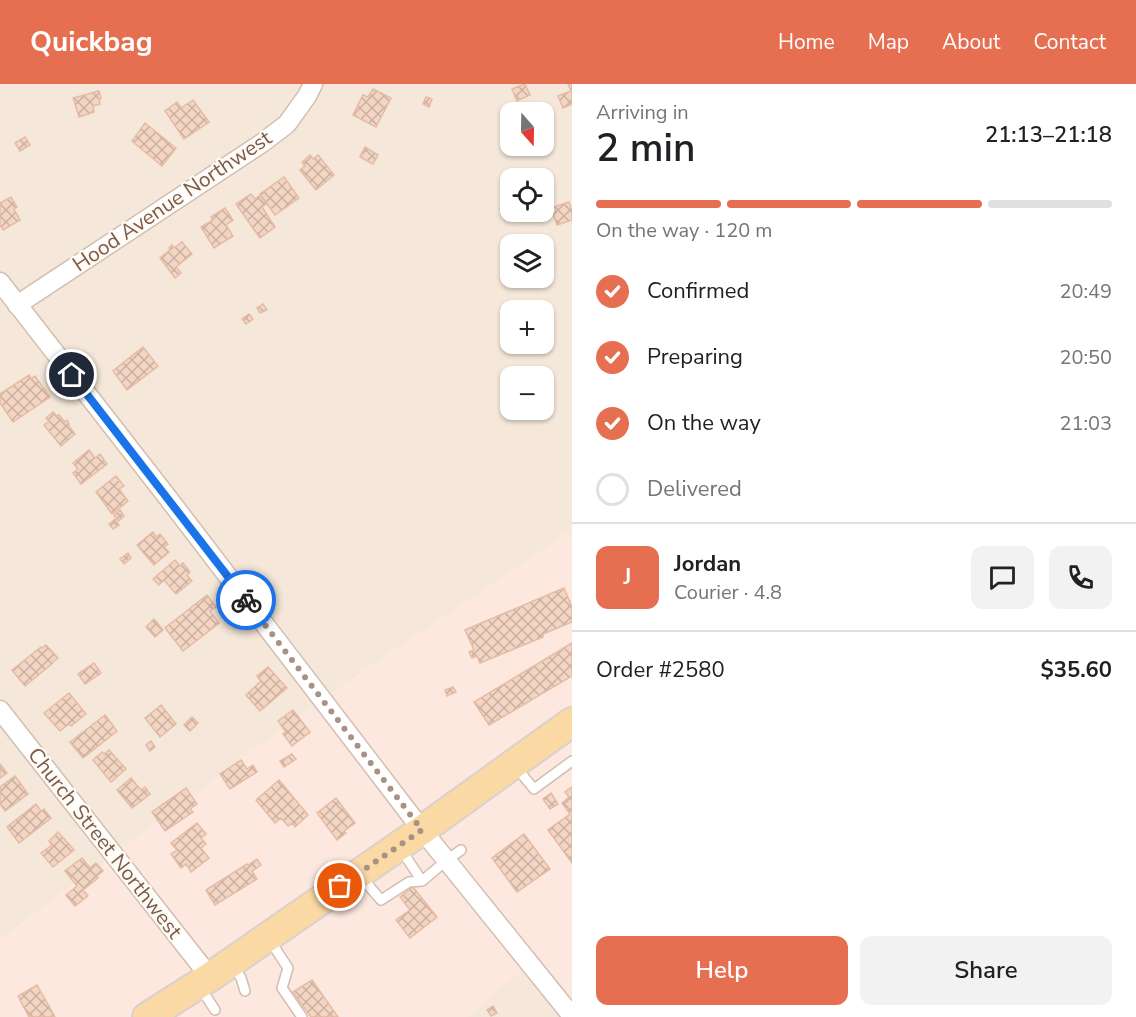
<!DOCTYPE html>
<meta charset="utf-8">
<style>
:root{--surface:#fff;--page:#f2f2f2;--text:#202124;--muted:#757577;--line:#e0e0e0;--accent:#e76f51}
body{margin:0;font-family:"Nunito Sans",sans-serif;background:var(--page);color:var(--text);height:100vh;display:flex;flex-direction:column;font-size:22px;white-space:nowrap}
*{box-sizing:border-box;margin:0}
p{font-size:20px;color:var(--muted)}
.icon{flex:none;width:33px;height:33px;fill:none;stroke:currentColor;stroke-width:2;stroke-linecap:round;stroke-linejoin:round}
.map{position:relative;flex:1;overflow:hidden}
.details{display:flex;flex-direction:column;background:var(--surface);width:564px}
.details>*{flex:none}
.needle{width:39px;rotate:160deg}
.controls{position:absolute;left:500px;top:18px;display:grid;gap:12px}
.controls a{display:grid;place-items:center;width:54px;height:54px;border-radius:12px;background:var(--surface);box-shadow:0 2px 4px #0004;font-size:30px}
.pin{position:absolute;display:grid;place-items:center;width:51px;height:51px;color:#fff;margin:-26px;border:3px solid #fff;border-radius:50%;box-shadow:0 2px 6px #0007}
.courier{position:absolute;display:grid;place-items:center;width:60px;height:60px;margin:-30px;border:4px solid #1a73e8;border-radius:50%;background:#fff;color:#222;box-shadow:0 2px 8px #0007}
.headline em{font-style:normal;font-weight:600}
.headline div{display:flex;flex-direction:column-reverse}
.headline{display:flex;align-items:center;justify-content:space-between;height:102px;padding:0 24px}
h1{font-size:39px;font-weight:600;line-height:45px}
.bar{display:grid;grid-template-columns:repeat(4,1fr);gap:9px 6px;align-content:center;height:72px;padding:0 24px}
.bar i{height:8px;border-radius:4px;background:var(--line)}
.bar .on{background:var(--accent)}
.bar p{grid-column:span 4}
.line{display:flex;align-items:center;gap:15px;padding:0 24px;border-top:2px solid var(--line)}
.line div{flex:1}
.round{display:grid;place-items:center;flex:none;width:63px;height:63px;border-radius:12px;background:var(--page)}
ol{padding:0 24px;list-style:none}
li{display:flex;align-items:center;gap:18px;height:66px}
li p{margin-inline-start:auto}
li .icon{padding:6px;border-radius:50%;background:var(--accent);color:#fff;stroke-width:4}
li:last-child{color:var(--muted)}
li i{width:33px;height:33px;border:3px solid var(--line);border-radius:50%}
.primary-button{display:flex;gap:12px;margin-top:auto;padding:12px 24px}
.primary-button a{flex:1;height:69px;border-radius:12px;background:var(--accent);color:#fff;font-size:24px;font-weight:600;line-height:69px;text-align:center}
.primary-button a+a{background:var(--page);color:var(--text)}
header{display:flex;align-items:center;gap:36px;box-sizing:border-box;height:84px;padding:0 30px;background:var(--accent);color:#fff}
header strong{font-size:28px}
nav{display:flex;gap:33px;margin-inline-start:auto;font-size:21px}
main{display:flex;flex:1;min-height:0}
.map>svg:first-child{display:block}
.residential{fill:#f5e8da;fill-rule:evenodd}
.commercial{fill:#fde8e0}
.building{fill:url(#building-cross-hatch);stroke:#e6bba3;stroke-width:1.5}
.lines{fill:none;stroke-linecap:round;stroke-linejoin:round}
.service-casing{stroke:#d1beb0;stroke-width:12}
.minor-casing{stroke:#d1beb0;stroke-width:21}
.primary-casing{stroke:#dad1cd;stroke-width:32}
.service{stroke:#fff;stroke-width:9}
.minor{stroke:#fff;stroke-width:18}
.primary{stroke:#fbd9a5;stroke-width:28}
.done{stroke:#a89285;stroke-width:6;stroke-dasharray:0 10.8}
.route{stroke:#1a73e8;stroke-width:8}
.labels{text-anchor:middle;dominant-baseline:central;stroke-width:4.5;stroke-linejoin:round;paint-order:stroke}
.street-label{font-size:21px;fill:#7a5c4d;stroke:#fffaf3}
</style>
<header>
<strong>Quickbag</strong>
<nav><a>Home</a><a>Map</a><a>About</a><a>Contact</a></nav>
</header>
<main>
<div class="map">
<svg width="572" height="933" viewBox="0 0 572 933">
<defs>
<pattern id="building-cross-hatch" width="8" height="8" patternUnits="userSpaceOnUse" patternTransform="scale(1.5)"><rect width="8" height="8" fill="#f3d5c3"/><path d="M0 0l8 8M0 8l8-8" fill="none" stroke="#cab0a1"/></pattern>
</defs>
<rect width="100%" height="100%" fill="#fdf6ec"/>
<path class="residential" d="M0,0H572V446L313,622L0,856ZM510,28H543V62H510ZM510,94H543V128H510ZM510,160H543V194H510ZM510,226H543V260H510ZM510,292H543V326H510Z
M522,885L564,933H467Z"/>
<path class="commercial" d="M572,446V933H564L522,886L467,933H0V856L313,622Z"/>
<path class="building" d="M525,0L530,11L517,17L512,5Z
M568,0H572V20L563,24L558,12L571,7Z
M373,5L391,14L376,43L353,31L363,11L368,13Z
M99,7L101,14L99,15L100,20L93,22L94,28L79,33L73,14Z
M426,13L432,15L429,23L423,20Z
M193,16L209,38L184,55L165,27L177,18L181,24Z
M145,39L176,64L162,82L132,57Z
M25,53L30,61L20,67L15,59Z
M365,63L378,71L373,80L360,73Z
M310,71L313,75L318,71L334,91L316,106L300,86L305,82L302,78Z
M284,93L299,114L275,131L260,110Z
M251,110L255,115L260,111L266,120L262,123L275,143L260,154L236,120Z
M11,113L17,123L14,125L20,136L3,146L0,141V119Z
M569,118L572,127V136L557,141L551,124Z
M225,124L233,136L226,141L233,152L214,164L201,143L213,136L211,133Z
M182,158L192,170L176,183L181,189L175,194L160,174L170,166L169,164L172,161L174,164Z
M263,220L267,226L260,229L257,224Z
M249,230L253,235L246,240L242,235Z
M143,263L158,282L127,306L113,287Z
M29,291L31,295L35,292L50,313L13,338L0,319V310Z
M53,328L57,332L59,331L65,338L67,336L69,340L68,341L75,350L61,362L44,341L49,337L46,334Z
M89,366L95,374L100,370L107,380L81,400L73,389L78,385L73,379Z
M116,392L124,402L119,405L128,417L112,430L96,408Z
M120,426L124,432L119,437L114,431Z
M115,435L119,441L113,445L109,440Z
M153,448L156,453L160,450L168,460L164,463L169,468L154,481L137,461Z
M128,469L131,474L124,480L120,475Z
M175,476L180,482L183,479L190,488L187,491L192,497L176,510L164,496L159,501L153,495Z
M564,504L572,523V538L543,550V553L480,579L477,572L472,574L469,568L474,566L465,546Z
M207,511L216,523L210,527L219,539L183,567L165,544Z
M154,535L163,546L155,553L146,543Z
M572,559V592L489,641L474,618Z
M46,561L58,574L53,578V579L25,602L12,586L41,563L42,564Z
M94,579L101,589L85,600L78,590Z
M268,583L287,604L260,627L246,611L261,597L257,592Z
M453,603L456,608L447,612L445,606Z
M69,609L86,630L71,642L69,640L60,647L44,629Z
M161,621L176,640L160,653L145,634Z
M293,626L310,648L292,662L283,650L286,648L278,637Z
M105,631L117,647L83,674L70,658Z
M192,633L198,639L190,647L184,641Z
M151,657L155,663L150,667L146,661Z
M109,666L126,685L111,698L93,676L102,668L104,670Z
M292,670L296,675L284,683L280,677Z
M241,676L247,685L253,681L257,688L230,705L220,690Z
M0,680L7,689L0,694Z
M15,692L28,710L5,727L0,720V703Z
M131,694L141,706L145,703L150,710L132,724L117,706Z
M279,696L308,731L295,743L292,739L288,742L281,734L275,739L256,716Z
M572,703V779L548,746L570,730L562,719L569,713L565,708Z
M186,704L197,720L190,725L193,728L165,747L152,728Z
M551,709L558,720L550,725L543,715Z
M336,714L355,739L344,747L346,749L337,756L317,729Z
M36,720L41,727L44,725L51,734L19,759L7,743Z
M197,739L206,750L201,754L206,760L201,764L209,774L191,788L186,780L181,784L171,770L177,766L171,759Z
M58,748L74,766L53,783L41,769L52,761L49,757Z
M524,750L550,785L517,808L492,774Z
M82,774L90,784L96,779L103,787L97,792L98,794L83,806L88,812L75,822L66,811L77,802L65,787Z
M257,775L261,781L252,787L257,795L215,821L206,806L247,780L248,781Z
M413,803L437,833L410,854L396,836L410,826L400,813Z
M312,896L338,933H311L293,908Z
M37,901L55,933H29L18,912Z
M493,922L497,929L491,932L487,926Z"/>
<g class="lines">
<defs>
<path id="service" d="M515,682L534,705L572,677
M400,764L422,797
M361,793L381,816L409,798L422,797L447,776L461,766
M269,855L288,884L282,904L302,933
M234,882L241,894L245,907
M200,903L215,926"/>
<path id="minor" d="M0,198L168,414L422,746L572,932
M17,221L262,59L287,40L307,12L313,0
M0,626L210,893"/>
<path id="primary" d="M147,933L210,893L422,746L572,638"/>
</defs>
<use href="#service" class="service-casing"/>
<use href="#minor" class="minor-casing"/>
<use href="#primary" class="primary-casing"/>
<use href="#service" class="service"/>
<use href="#minor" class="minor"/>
<use href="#primary" class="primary"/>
</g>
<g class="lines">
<path class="done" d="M246,516L422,746L340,802"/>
<path class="route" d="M72,291L246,516"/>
</g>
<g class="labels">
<g class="street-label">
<text transform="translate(172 117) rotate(-34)">Hood Avenue Northwest</text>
<text transform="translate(105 759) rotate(52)">Church Street Northwest</text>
</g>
</g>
</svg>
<div class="controls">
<a><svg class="needle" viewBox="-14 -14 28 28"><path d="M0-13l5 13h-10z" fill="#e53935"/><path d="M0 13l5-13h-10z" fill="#757577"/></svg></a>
<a><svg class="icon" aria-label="locate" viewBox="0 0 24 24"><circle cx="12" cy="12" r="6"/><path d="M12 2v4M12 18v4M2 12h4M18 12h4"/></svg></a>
<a><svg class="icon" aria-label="layers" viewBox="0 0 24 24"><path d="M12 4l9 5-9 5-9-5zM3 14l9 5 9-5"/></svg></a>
<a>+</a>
<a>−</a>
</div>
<div class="pin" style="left:340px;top:802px;background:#ea580c"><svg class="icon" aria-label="bag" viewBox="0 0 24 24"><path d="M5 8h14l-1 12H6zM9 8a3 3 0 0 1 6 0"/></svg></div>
<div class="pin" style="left:72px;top:291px;background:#1f2937"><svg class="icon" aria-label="home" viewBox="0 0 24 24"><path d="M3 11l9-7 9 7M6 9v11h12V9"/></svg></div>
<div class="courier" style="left:246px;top:516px"><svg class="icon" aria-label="bike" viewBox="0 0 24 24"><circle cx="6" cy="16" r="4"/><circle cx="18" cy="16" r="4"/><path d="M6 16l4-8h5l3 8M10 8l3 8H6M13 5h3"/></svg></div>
</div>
<section class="details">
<div class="headline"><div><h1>2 min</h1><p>Arriving in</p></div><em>21:13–21:18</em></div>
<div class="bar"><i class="on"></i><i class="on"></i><i class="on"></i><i></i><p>On the way · 120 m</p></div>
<ol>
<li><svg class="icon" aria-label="check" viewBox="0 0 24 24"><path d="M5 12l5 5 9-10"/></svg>Confirmed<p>20:49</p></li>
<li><svg class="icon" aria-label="check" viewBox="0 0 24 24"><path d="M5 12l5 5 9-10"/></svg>Preparing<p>20:50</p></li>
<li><svg class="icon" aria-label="check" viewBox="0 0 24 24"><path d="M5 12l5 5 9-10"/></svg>On the way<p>21:03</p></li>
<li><i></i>Delivered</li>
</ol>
<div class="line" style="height:108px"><b class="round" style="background:var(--accent);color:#fff">J</b><div><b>Jordan</b><p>Courier · 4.8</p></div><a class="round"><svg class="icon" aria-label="chat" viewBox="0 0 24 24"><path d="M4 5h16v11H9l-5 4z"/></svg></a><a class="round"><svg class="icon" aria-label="phone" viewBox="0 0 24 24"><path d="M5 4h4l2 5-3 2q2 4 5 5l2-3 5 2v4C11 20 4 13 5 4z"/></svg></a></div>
<div class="line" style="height:78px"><div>Order #2580</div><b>$35.60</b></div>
<div class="primary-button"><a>Help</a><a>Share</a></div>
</section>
</main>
